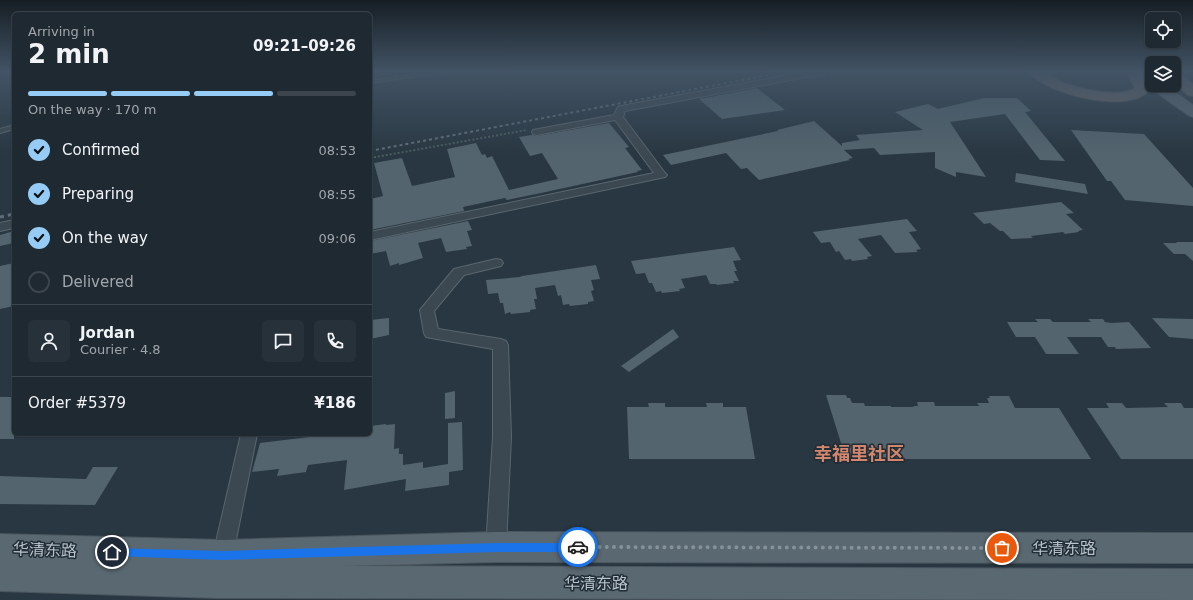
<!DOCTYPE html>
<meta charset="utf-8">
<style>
:root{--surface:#1e2931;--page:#263139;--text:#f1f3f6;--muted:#a1a6ab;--line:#3c454d;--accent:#95cbf4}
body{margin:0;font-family:"DejaVu Sans","Noto Sans SC",sans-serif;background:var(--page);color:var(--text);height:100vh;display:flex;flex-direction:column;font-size:15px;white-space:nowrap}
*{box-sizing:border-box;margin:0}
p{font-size:13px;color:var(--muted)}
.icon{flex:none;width:22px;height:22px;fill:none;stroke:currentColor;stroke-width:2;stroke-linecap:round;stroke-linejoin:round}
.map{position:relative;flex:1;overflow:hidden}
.panel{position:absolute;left:12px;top:12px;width:360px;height:424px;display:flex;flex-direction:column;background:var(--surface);border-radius:6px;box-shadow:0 1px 3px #0004,0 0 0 1px var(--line)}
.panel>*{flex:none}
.buttons{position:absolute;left:1145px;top:12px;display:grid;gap:8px}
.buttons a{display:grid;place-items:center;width:36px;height:36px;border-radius:6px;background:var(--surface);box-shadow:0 1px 3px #0004,0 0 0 1px var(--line);font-size:20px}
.pin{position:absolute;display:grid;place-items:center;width:34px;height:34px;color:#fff;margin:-17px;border:2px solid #fff;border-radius:50%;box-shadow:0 1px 4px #0007}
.courier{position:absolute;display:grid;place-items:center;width:40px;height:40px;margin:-20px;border:3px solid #1a73e8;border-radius:50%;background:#fff;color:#222;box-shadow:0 1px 5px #0007}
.summary em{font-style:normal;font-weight:700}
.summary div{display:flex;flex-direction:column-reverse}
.summary{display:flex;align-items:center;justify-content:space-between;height:68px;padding:0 16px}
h1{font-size:26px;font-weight:700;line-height:30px}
.bar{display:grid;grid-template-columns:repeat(4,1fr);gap:6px 4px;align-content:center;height:48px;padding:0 16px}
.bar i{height:5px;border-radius:3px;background:var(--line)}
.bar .on{background:var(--accent)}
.bar p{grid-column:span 4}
.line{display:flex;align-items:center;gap:10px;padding:0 16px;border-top:1px solid var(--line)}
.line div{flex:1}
.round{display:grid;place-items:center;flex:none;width:42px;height:42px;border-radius:6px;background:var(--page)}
ol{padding:0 16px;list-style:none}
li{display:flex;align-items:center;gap:12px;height:44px}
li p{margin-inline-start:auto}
li .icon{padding:4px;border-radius:50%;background:var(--accent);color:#111;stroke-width:4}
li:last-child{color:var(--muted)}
li i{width:22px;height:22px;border:2px solid var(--line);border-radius:50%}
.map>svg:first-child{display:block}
.building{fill:#53646e}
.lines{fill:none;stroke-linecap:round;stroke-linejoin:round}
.service-casing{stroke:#5a666e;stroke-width:2}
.minor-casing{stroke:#5a666e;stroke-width:2}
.primary-casing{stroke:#49545d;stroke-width:2}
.trunk-casing{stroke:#46535b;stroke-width:2}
.path{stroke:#485e5c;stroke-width:2;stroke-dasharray:2 2;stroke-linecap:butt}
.service{fill:#3c4851;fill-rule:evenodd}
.minor{fill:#3c4851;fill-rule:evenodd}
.primary{fill:#5a6871;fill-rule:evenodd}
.trunk{fill:#686765;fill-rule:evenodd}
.rail-far1{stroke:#5e6d78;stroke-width:2;stroke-dasharray:3 3;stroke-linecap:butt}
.rail{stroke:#5e6d78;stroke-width:3;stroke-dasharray:4 4;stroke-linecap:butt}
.route{fill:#1a73e8}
.done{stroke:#86929b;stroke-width:4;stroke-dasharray:0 7.2}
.labels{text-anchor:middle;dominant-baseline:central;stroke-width:3;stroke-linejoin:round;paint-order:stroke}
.near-street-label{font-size:16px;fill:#b9c3cb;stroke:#202d36}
.near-quarter-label{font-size:18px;font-weight:bold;fill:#d2866d;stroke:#202d36}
</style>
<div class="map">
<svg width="1193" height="600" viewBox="0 0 1193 600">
<rect width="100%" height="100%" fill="#283741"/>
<path class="building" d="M757,88L785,110L722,119L699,99Z
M984,98H1017L1031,111L1025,112L1065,161L1040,160L1005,114L950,122L986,177L956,172V177L935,168V152L880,155L874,148L844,150L853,158L848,159L850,160L759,180L747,168L741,169L726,153L671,165L663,155L778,131L777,130L814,121L842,146V143L860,140L856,135L923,130L895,112L928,104L938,109Z
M609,123L629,147L625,148L642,170L637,171L638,172L541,193L507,200L505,198L463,207L464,211L370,230V199L383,196L374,163L402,158L412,186L455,177L447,149L476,143L482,155L485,154L487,158L492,156L509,190L558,179L542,153L530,156L519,137L532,135L537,136Z
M1071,130L1144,134L1193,188V206L1125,200L1111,181H1107Z
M1016,173L1085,184L1088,194L1015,182Z
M1061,202L1074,213L1066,214L1083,230L1078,231L1079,232L1065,234L1063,232L1031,236L1033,238L1011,239L1003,231H1000L990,223L984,224L973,213Z
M907,219L917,231L909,232L921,249L916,250L918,252L895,253L881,235L858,239L872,256L867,257L868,259L852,261L851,259L845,260L839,251L836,252L830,242L821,243L813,232Z
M468,221L472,230L467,231L472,246L466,247L467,249L446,252L441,238L418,243L423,258L399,265V263L390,266L386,251L370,254V241Z
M14,231V243L0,246V235Z
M1176,242H1193V261L1185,254H1174L1163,243H1177Z
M734,247L741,260L733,261L737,271H734L739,281H733L734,283L717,285L716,284H710L706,275L681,279L685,288L679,289L680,291L662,293L661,291L656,292L652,283H649L645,273L636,274L631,261Z
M14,263V306L0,309V266Z
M596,265L600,279L591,280L594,290L591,291L594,301L588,302V304L570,306L569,304L563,305L561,295L558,296L555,285L535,288L537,299H534L536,309L530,310V312L511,314L510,312L505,314L503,303H500L498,293L488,294L486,280L520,277L522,276Z
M389,318V335L370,339V320Z
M1152,318L1193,319V339L1169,337Z
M1035,319H1050L1053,322H1091L1088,319H1103L1105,322L1111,323L1129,322L1151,348L1116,349L1115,347H1108L1101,337H1067L1079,354H1046L1035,337H1016L1007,322H1038Z
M673,329L679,337L629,372L621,366Z
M455,391V418L445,419V393Z
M826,395H846L847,398H850L852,403H864L865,406H891V407H914L913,406H918L917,402H934L935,406H979L977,403H989L987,398H990L989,396H1009L1015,408H1059L1091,459H846Z
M0,397H14V439H0Z
M648,403H665V407H707L706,403H723V407H746L755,459H629L627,407H649Z
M1106,403H1122L1126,408L1168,407L1164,403H1181L1184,408H1193V459H1121L1087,408H1109Z
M462,422L463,470L449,472V485L405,491L406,479L344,490L347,460L308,465L306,472L277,476L279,469L252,472L260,443L334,434H370V426L386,424V425L395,424L394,449L399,448V454H403V465L423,462V468L448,464V423Z
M93,467H118L95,505L0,504V476L86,479Z"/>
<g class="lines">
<defs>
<path id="service" d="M438,71H448L446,72L370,83V81Z
M14,125V129L0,133V129Z"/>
<path id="minor" d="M810,71H827L823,74L625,111L623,117L665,173L667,175L665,177L370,240V232L654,173L615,120L537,135L533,134L532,132L533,130L614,115L618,107L621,106Z
M14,220V228L0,231V223Z
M496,259L501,260L503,263L501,266L464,275L434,311L438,329L501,339L506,341L508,345L511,437L506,547L503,554L496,556L489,554L486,547L493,437V349L426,337L424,333L420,310L454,269Z
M241,434H257L233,555L230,562L223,565L216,562L213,555Z"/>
<path id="primary" d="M1152,81V85H1165L1193,105V117L1188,115L1150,88L1148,85Z
M496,532L1193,533V563L496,562L342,566L1193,569V600L216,598L0,591V534L223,540Z"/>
<path id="trunk" d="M1028,71C1032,71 1040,69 1043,71C1050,73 1056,80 1062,82C1078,89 1120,98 1135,88L1126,71H1140L1150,89C1132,116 1044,94 1028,71Z
M1174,71L1179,72L1193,84V96L1188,95L1174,83Z"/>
</defs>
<use href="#service" class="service-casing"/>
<use href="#minor" class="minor-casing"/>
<use href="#primary" class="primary-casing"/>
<use href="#trunk" class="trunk-casing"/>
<path class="path" d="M370,158L527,130"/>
<use href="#service" class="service"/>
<use href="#minor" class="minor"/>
<use href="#primary" class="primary"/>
<use href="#trunk" class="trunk"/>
<path class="rail-far1" d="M370,151L790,71"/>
<path class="rail" d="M0,217L14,214"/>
</g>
<linearGradient id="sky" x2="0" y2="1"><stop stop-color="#161e24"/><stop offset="0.46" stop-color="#425365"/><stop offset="1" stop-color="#425365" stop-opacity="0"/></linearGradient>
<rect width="1193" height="155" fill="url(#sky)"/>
<path class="route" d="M496,543H578L581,544L583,547L581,551L578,552H496L223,560L112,556L108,555L107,552L108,549L112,548L223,551Z"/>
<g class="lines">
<path class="done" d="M578,547L1002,548"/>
</g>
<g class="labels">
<g class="near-street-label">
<text x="1064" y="548">华清东路</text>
<text transform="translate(45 550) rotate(2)">华清东路</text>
<text x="596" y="583">华清东路</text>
</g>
<g class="near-quarter-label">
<text x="859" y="453">幸福里社区</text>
</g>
</g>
</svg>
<div class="buttons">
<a><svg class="icon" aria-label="locate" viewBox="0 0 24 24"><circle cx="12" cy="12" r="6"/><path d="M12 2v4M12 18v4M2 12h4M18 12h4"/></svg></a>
<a><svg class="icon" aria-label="layers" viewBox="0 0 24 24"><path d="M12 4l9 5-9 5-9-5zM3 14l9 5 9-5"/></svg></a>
</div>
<div class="pin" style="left:1002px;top:548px;background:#ea580c"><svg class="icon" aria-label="bag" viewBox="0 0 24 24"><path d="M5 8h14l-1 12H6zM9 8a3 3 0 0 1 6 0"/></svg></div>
<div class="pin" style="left:112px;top:552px;background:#1f2937"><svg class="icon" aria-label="home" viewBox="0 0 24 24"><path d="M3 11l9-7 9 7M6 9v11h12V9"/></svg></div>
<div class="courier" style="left:578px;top:547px"><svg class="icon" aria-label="car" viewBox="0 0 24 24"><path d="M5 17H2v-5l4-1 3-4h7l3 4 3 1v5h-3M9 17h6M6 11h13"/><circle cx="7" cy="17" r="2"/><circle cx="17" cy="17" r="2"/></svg></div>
<section class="panel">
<div class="summary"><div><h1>2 min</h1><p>Arriving in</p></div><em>09:21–09:26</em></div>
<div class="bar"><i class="on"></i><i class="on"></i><i class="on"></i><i></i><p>On the way · 170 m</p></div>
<ol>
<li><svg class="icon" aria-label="check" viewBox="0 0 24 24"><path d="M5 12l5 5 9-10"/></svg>Confirmed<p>08:53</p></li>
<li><svg class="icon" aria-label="check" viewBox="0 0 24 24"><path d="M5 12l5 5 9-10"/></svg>Preparing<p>08:55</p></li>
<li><svg class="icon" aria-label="check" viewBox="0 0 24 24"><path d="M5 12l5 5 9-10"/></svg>On the way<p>09:06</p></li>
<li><i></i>Delivered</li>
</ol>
<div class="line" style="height:72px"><a class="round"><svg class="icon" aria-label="person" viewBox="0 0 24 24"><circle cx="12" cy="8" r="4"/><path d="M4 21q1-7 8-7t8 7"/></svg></a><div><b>Jordan</b><p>Courier · 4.8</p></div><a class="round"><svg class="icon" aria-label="chat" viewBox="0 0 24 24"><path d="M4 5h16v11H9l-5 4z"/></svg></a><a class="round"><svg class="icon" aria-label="phone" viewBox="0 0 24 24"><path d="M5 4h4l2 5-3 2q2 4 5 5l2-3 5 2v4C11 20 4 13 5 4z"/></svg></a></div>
<div class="line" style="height:52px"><div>Order #5379</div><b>¥186</b></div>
</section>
</div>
